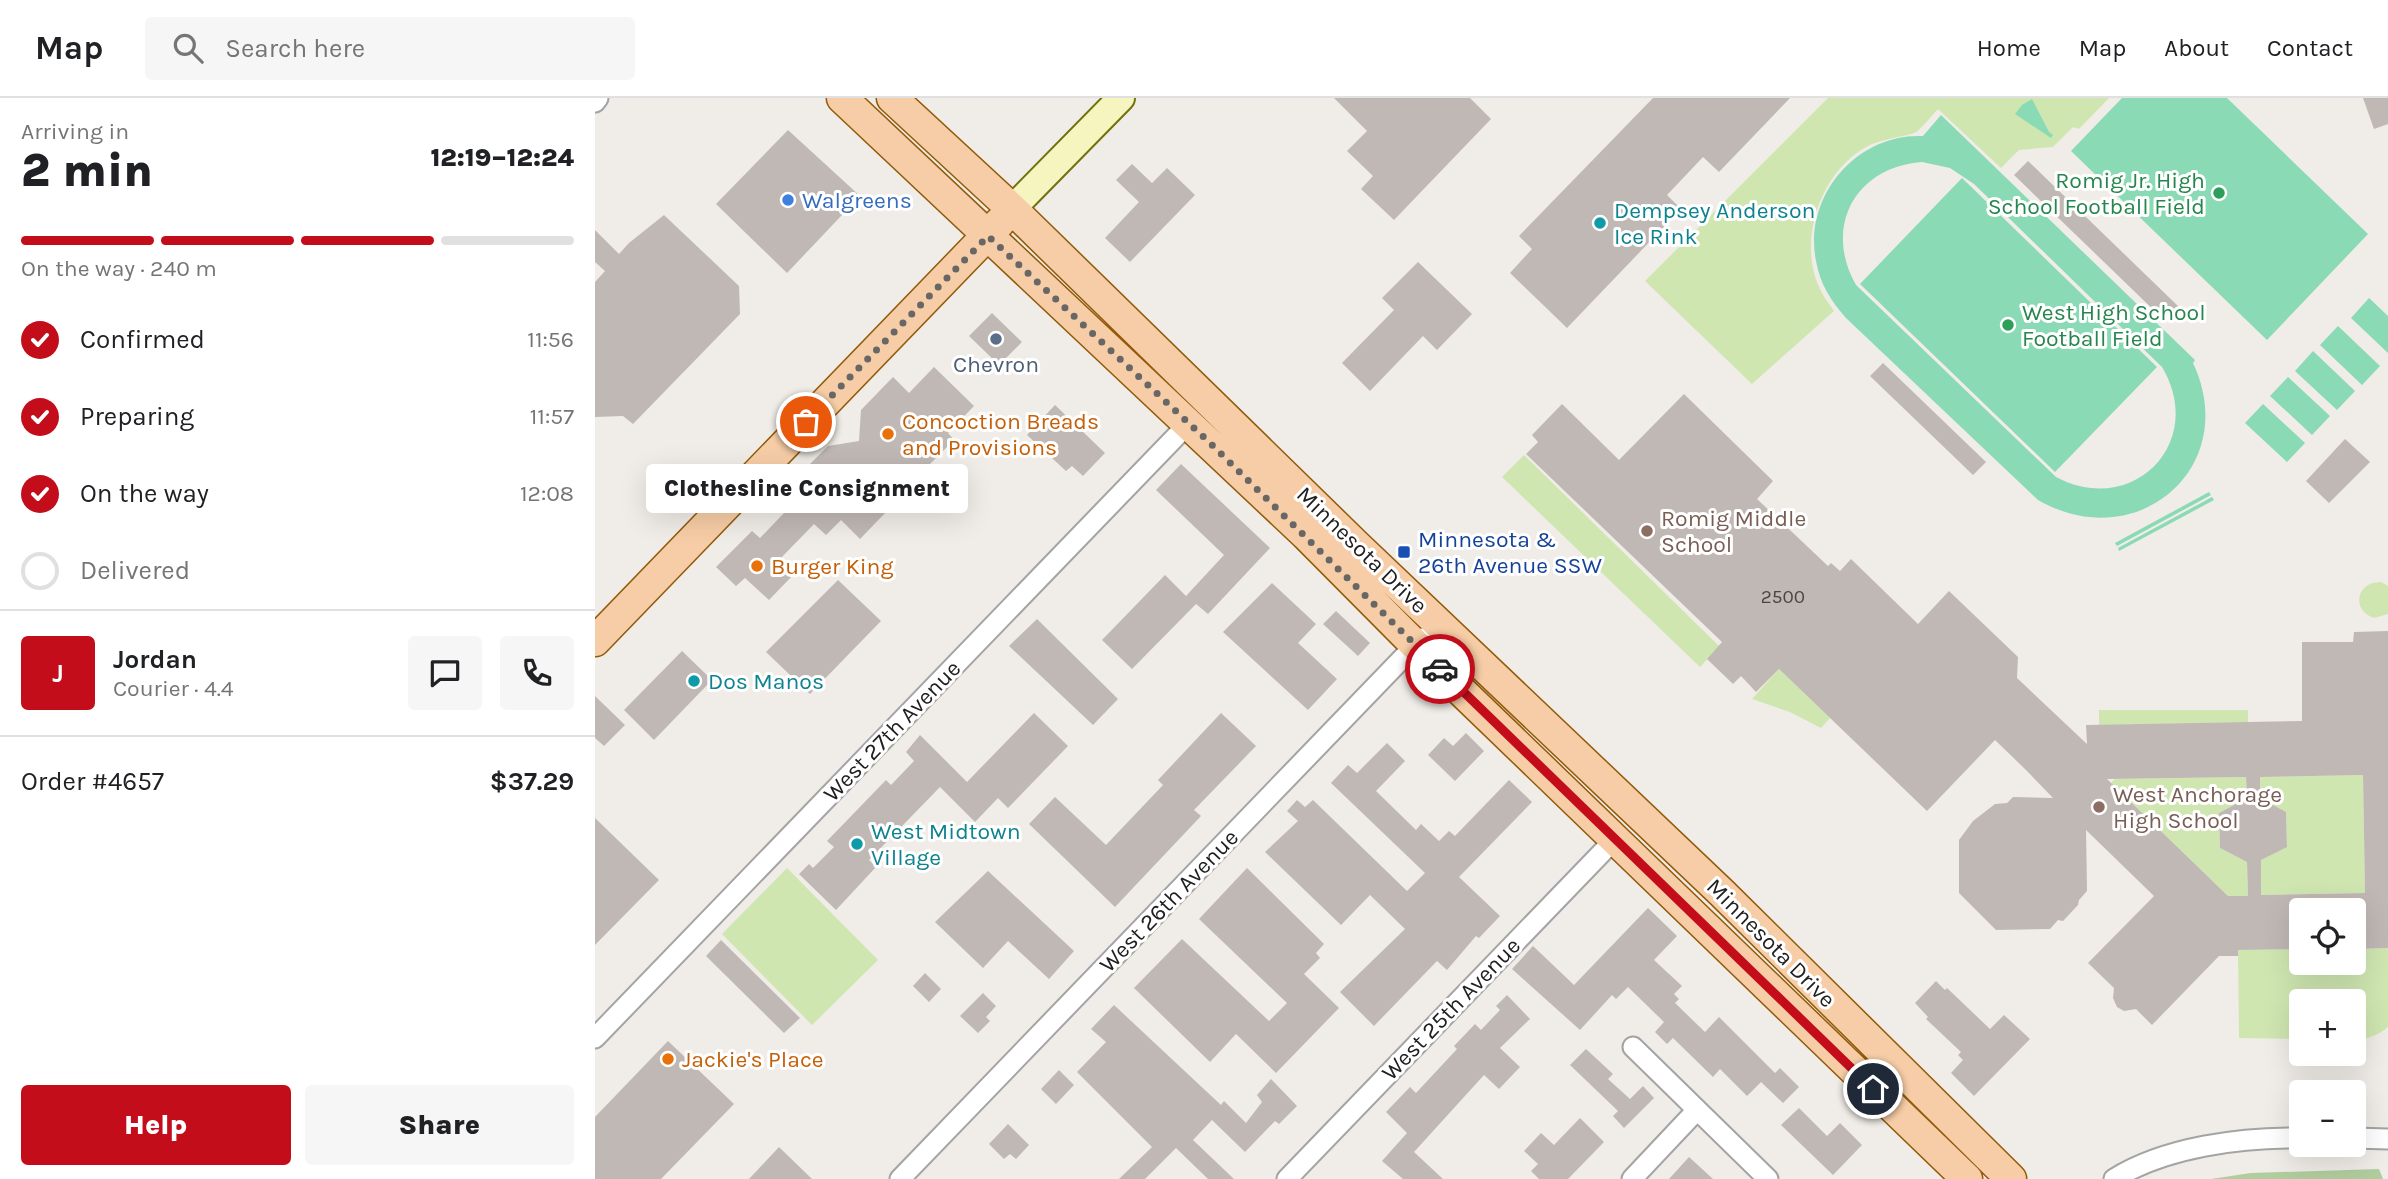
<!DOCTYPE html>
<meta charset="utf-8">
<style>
:root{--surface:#fff;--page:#f6f6f6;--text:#202124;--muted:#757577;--line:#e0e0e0;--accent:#c30d1b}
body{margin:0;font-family:Karla,sans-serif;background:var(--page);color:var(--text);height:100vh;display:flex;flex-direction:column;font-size:26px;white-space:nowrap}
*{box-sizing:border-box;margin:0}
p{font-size:23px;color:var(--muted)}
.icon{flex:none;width:38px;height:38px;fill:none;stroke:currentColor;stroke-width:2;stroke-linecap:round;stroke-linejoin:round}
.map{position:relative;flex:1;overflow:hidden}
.details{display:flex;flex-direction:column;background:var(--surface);width:595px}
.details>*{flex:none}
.controls{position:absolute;left:1694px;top:800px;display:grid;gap:14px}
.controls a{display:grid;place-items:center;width:77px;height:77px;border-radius:7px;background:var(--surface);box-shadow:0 7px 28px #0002;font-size:35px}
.pin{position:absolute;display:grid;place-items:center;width:60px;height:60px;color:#fff;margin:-30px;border:4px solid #fff;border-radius:50%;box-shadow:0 2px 7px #0007}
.courier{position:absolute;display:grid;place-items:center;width:70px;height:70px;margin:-35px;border:5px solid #c30d1b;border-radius:50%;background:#fff;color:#222;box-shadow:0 2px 9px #0007}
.bubble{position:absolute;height:49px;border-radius:7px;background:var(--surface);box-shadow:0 7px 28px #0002;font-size:23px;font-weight:800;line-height:49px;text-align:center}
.head em{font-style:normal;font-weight:800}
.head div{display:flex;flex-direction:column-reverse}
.head{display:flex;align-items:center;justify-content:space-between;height:119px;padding:0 21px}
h1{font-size:46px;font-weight:800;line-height:52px}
.bar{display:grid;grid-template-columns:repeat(4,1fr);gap:10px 7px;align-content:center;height:84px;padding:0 21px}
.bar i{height:9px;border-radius:5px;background:var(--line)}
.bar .current{background:var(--accent)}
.bar p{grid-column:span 4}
.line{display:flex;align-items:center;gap:18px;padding:0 21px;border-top:2px solid var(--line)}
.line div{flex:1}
.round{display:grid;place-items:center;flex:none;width:74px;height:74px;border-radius:7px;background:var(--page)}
ol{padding:0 21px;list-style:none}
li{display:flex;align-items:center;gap:21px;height:77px}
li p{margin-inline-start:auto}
li .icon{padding:7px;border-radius:50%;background:var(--accent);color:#fff;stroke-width:4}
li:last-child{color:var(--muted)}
li i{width:38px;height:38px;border:4px solid var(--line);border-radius:50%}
.button{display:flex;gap:14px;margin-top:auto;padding:14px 21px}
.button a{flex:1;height:80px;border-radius:7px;background:var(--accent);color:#fff;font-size:28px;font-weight:800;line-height:80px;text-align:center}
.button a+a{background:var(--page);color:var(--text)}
header{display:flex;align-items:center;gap:42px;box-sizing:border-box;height:98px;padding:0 35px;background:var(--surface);border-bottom:2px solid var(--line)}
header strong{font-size:33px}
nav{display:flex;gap:38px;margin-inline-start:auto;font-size:24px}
.search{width:490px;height:63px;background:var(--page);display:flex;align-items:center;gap:18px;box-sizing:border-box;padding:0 24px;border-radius:7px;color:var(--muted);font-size:26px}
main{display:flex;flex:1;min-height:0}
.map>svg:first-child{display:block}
.grass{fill:#cfe6b1}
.forest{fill:#b0cd9e}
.pitch{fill:#8adab5;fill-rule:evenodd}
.building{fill:#c0b8b4;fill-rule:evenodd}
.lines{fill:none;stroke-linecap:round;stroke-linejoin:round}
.street-casing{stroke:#a4a4a4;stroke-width:23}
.secondary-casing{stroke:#6f720c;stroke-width:30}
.primary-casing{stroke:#925a09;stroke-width:33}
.street{stroke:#fff;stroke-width:19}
.secondary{stroke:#f6f4bf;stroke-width:26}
.primary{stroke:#f6cda6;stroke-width:30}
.done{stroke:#696766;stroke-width:7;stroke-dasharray:0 12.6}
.route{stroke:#c30d1b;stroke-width:9}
.leisure-dot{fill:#2e9e5b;stroke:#fff;stroke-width:2.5}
.shop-dot{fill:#3f7fe0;stroke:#fff;stroke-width:2.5}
.culture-dot{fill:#0f9aa8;stroke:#fff;stroke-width:2.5}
.service-dot{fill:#5c6f8a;stroke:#fff;stroke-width:2.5}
.food-dot{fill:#e8710a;stroke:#fff;stroke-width:2.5}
.education-dot{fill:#8d6e63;stroke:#fff;stroke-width:2.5}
.transit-dot{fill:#1a4fb4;stroke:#fff;stroke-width:2.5}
.labels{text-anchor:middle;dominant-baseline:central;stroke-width:6;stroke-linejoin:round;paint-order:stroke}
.number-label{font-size:19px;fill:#484645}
.leisure-label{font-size:23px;fill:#27864d;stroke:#fff;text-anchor:end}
.shop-label{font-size:23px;fill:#366cbe;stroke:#fff;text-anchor:start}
.culture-label{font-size:23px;fill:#0d838f;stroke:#fff;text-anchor:start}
.service-label{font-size:23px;fill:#4e5e75;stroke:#fff}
.food-label{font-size:23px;fill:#c56008;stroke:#fff;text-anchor:start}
.education-label{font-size:23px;fill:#785e54;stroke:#fff;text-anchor:start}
.transit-label{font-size:23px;fill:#164399;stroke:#fff;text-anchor:start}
.street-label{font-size:23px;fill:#202020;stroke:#fff}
</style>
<header>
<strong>Map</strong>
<div class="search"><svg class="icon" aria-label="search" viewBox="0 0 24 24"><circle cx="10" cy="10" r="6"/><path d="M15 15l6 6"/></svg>Search here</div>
<nav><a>Home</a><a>Map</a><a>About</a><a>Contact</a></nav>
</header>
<main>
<section class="details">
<div class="head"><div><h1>2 min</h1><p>Arriving in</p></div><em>12:19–12:24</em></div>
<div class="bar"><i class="current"></i><i class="current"></i><i class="current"></i><i></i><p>On the way · 240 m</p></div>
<ol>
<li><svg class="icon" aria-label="check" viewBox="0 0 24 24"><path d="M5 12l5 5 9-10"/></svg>Confirmed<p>11:56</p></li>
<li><svg class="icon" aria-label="check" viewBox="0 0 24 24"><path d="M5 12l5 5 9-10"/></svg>Preparing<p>11:57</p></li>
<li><svg class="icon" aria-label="check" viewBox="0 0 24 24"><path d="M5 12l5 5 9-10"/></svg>On the way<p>12:08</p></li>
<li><i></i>Delivered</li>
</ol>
<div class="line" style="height:126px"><b class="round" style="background:var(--accent);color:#fff">J</b><div><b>Jordan</b><p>Courier · 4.4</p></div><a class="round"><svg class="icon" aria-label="chat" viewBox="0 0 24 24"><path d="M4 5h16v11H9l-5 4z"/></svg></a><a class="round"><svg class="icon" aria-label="phone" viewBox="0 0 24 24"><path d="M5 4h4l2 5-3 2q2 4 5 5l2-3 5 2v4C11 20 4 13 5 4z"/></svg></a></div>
<div class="line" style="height:91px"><div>Order #4657</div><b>$37.29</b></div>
<div class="button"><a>Help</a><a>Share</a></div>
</section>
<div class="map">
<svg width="1793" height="1081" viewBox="0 0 1793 1081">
<rect width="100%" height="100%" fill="#f0ece7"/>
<path class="grass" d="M1233,0H1514L1484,31L1478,29L1458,49L1424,52L1406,70L1343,11C1336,18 1329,28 1321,34C1314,38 1287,41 1275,47C1225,71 1200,146 1227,195C1230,201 1235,207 1239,213L1157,286L1050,183Z
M929,357L1124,548L1105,569L907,379Z
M1786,484L1793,488V516L1779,520C1756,513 1761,483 1786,484Z
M1184,571L1235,620L1226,630L1195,614L1157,601Z
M1504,612H1653V624L1504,627Z
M1768,677L1770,795L1666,797V762L1692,748L1691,714L1665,700V679Z
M1651,679L1652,700L1624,715L1625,750L1652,764L1653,798H1633L1516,685L1520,681Z
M192,770L283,862L217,927L127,836Z
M1793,850V929C1784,937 1770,942 1759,942V903H1706V941L1644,940L1643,852L1706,851V864H1759V851Z"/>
<path class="forest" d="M1784,1071L1788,1081H1616L1656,1075Z"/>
<path class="pitch" d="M1527,0H1632L1773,136L1672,242L1476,53Z
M1437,1L1454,34L1458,37L1456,40L1420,16L1427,7Z
M1346,17L1600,262L1598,265C1647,369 1542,459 1443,402L1251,220C1236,203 1225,186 1221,163C1208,98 1262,35 1328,38ZM1327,64L1355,70L1379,86L1567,269C1612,344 1538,420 1461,379L1261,187C1228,129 1260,69 1327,64Z
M1367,80L1562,269L1460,374L1265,186Z
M1774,200L1793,218V255L1756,220Z
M1743,228L1785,268L1767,287L1725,247Z
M1718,253L1760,293L1742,312L1700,273Z
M1693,279L1735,318L1717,337L1675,298Z
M1668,306L1710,345L1692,364L1650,325Z
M1614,394L1616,397L1522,448L1520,445Z
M1617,399L1619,402L1524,453L1523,450Z"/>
<path class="building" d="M739,0H875L896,21L799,122L766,91L778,78L752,53L772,33Z
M1058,0H1195L1124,74L1108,59L1072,97L1086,111L972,230L915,175L937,151L924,138Z
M1768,0H1793V26L1779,31Z
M193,32L265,98L192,175L121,106Z
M1433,63L1584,209L1570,223L1419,77Z
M537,66L557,85L572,70L600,97L535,164L510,140L544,104L521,82Z
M69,117L144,188L145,216L38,326L28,318L0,319V184L10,173L0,164V132L24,156L34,145Z
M823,164L877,216L842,252L828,238L775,293L747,265L799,212L787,200Z
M397,215L427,244L404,267L374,238Z
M1288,265L1391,364L1378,377L1275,278Z
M339,269L379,308L353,335L359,342L330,371L295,376V410L265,441L246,422L231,437L219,426L185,461L200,475L174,502L150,480L141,488L121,469L157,433L165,440L211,392L200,381L233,348L264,343L266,312L298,279L314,295Z
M1089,296L1178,383L1162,401L1233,468L1236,465L1245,473L1256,461L1323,526L1354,493L1423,559L1422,580L1492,646L1491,627L1707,623V544H1758L1759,534L1793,533V850L1759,851V812H1706V851L1643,852V858H1624L1557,927L1541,911L1529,913L1522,909L1518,900L1519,890L1493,865L1559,798L1491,732L1492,793L1484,802L1483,807L1468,823L1463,822L1455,831L1401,832L1364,795V742L1378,723L1400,706L1412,705L1418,699L1458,700L1431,672L1400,642L1332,713L1184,571L1161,594L1146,578L1138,586L1112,561L1127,544L931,356L943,344L937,337L967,306L1024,362ZM1768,677L1770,795L1666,797V762L1692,749L1691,714L1665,700V679ZM1651,679L1652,700L1624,715L1625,750L1652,764L1653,798H1633L1512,681Z
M460,307L510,355L488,378L477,368L471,373L432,337Z
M1750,341L1775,364L1734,405L1711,383Z
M586,366L675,450L613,516L601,506L537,571L507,542L570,477L591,498L629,457L561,392Z
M243,482L286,523L215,596L171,554Z
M677,485L721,526L703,545L742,581L713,612L628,534Z
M741,513L775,545L763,558L728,526Z
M442,521L523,601L498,627L414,548Z
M87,553L117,582L59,642L29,612Z
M0,598L30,627L9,648L0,640Z
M439,615L473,648L413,710L403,700L380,724L345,689L274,762L281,769L241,812L204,776L214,766L218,770L239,749L232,743L291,682L296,687L319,663L311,654L325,637L372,684Z
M626,615L661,648L599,712L606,718L520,809L434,726L460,699L511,747L568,687L563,682Z
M871,635L889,653L860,683L833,657L849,640L858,648Z
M792,645L810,663L781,693L821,732L826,726L844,743L854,733L860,738L914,682L937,704L864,779L905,818L884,840L881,838L852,872L842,863L779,928L745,894L810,831L775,797L746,827L670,754L703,723L692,713L702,702L710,709L718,702L812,793L830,775L736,685L753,667L762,675Z
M0,720L64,782L0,847Z
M652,770L729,846L721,855L725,860L709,876L744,910L681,975L641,936L615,964L539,890L587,841L674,923L692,905L604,821Z
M393,773L479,853L454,881L413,843L388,870L340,824Z
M1053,810L1082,838L1059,862L1087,888L1079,896L1084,901L1080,905L1110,934L1124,919L1180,975L1185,970L1204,989L1188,1005L1166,984L1152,998L1125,971L1118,979L1078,940L1072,946L1060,934L1069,924L1033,889L1021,901L1017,897L985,932L917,871L938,848L979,887Z
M126,842L205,920L189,935L111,858Z
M330,875L346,891L334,904L318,888Z
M1341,883L1350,892L1352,890L1395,931L1409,917L1435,941L1379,998L1356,975L1368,962L1363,957L1366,954L1331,921L1333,919L1320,905Z
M388,895L401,908L391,919L395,923L383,935L365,918Z
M912,897L935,921L905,950L925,969L904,991L889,977L819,1054L848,1081H808L787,1063L812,1035L791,1014L815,989L821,995L862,951L859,948L880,926L886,932L905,912L901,908Z
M519,907L626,1007L629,1003L651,1025L667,1004L662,997L676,981L702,1008L684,1026L680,1023L650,1054L617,1022L598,1042L639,1081H613L581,1050L550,1081H524L557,1049L482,974L511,944L496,931Z
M73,943L139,1006L66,1081H0V1019Z
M991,951L1018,976L1013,981L1035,1001L1048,988L1059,1000L1029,1030L1018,1018L1023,1013L975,967Z
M464,972L479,987L461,1006L446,991Z
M1204,1010L1232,1038L1245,1025L1267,1047L1238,1077L1186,1027Z
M985,1020L1009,1044L973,1081H944L936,1073L943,1066L929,1053L946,1035L959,1047Z
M413,1026L434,1047L421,1061L415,1056L409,1061L394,1046Z
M184,1049L217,1081H154Z
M1094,1059L1118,1081H1074Z"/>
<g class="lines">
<defs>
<path id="street" d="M0,4L3,0
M0,940L594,325
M1038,949L1173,1081
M1759,1040L1793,1041
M305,1081L827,540
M692,1081L1020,741
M1037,1081L1102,1012
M1519,1081C1570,1049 1647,1039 1706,1040"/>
<path id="secondary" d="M417,111L526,0"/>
<path id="primary" d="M247,0L711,437L861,588L1372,1081
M297,0L417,111L760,446L1127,795L1416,1081
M0,543L405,124"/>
</defs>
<use href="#street" class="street-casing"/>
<use href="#secondary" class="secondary-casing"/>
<use href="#primary" class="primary-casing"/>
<use href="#street" class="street"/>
<use href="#secondary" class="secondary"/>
<use href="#primary" class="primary"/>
</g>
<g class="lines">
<path class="done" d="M211,324L393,138L614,344L845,571"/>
<path class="route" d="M845,571L1278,991"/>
</g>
<g class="leisure-dot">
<circle cx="1624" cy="95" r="7"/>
<circle cx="1413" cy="227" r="7"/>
</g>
<circle class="shop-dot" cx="193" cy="102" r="7"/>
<g class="culture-dot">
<circle cx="1005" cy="125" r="7"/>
<circle cx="99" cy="583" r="7"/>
<circle cx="262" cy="746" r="7"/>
</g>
<circle class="service-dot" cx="401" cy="241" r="7"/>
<g class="food-dot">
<circle cx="293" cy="336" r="7"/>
<circle cx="162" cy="468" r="7"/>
<circle cx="73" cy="961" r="7"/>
</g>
<g class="education-dot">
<circle cx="1052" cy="433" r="7"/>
<circle cx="1504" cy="709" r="7"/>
</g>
<rect class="transit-dot" x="802" y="447" width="14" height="14" rx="3.5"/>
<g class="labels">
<g class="number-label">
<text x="1188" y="499">2500</text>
</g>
<g class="leisure-label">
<text x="1610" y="82">Romig Jr. High<tspan x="1610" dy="26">School Football Field</tspan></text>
<text x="1427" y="214" text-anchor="start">West High School<tspan x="1427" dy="26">Football Field</tspan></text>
</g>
<g class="shop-label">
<text x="207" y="102">Walgreens</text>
</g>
<g class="culture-label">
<text x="1019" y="112">Dempsey Anderson<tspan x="1019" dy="26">Ice Rink</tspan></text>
<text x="113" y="583">Dos Manos</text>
<text x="276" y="733">West Midtown<tspan x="276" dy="26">Village</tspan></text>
</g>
<g class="service-label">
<text x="401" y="266">Chevron</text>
</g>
<g class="food-label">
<text x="307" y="323">Concoction Breads<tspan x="307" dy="26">and Provisions</tspan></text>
<text x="176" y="468">Burger King</text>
<text x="87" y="961">Jackie's Place</text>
</g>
<g class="education-label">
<text x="1066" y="420">Romig Middle<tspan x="1066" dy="26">School</tspan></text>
<text x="1518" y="696">West Anchorage<tspan x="1518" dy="26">High School</tspan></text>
</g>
<g class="transit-label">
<text x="823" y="441">Minnesota &amp;<tspan x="823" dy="26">26th Avenue SSW</tspan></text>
</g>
<g class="street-label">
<text transform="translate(767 452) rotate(44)">Minnesota Drive</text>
<text transform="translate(297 633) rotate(-46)">West 27th Avenue</text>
<text transform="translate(574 803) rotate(-46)">West 26th Avenue</text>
<text transform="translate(1176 845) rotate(45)">Minnesota Drive</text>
<text transform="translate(856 911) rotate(-46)">West 25th Avenue</text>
</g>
</g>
</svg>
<div class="controls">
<a><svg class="icon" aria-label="locate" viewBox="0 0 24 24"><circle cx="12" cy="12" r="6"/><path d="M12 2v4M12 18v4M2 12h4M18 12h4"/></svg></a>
<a>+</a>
<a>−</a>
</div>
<div class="pin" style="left:211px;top:324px;background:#ea580c"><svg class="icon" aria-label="bag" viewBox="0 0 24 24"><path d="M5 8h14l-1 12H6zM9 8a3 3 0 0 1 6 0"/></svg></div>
<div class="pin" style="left:1278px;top:991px;background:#1f2937"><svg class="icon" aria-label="home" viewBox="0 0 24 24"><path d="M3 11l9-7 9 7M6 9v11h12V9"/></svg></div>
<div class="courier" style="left:845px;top:571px"><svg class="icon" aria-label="car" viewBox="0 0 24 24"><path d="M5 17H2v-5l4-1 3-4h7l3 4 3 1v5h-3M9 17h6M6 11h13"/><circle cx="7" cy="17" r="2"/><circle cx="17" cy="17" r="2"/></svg></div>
<div class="bubble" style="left:51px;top:366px;width:322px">Clothesline Consignment</div>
</div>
</main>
